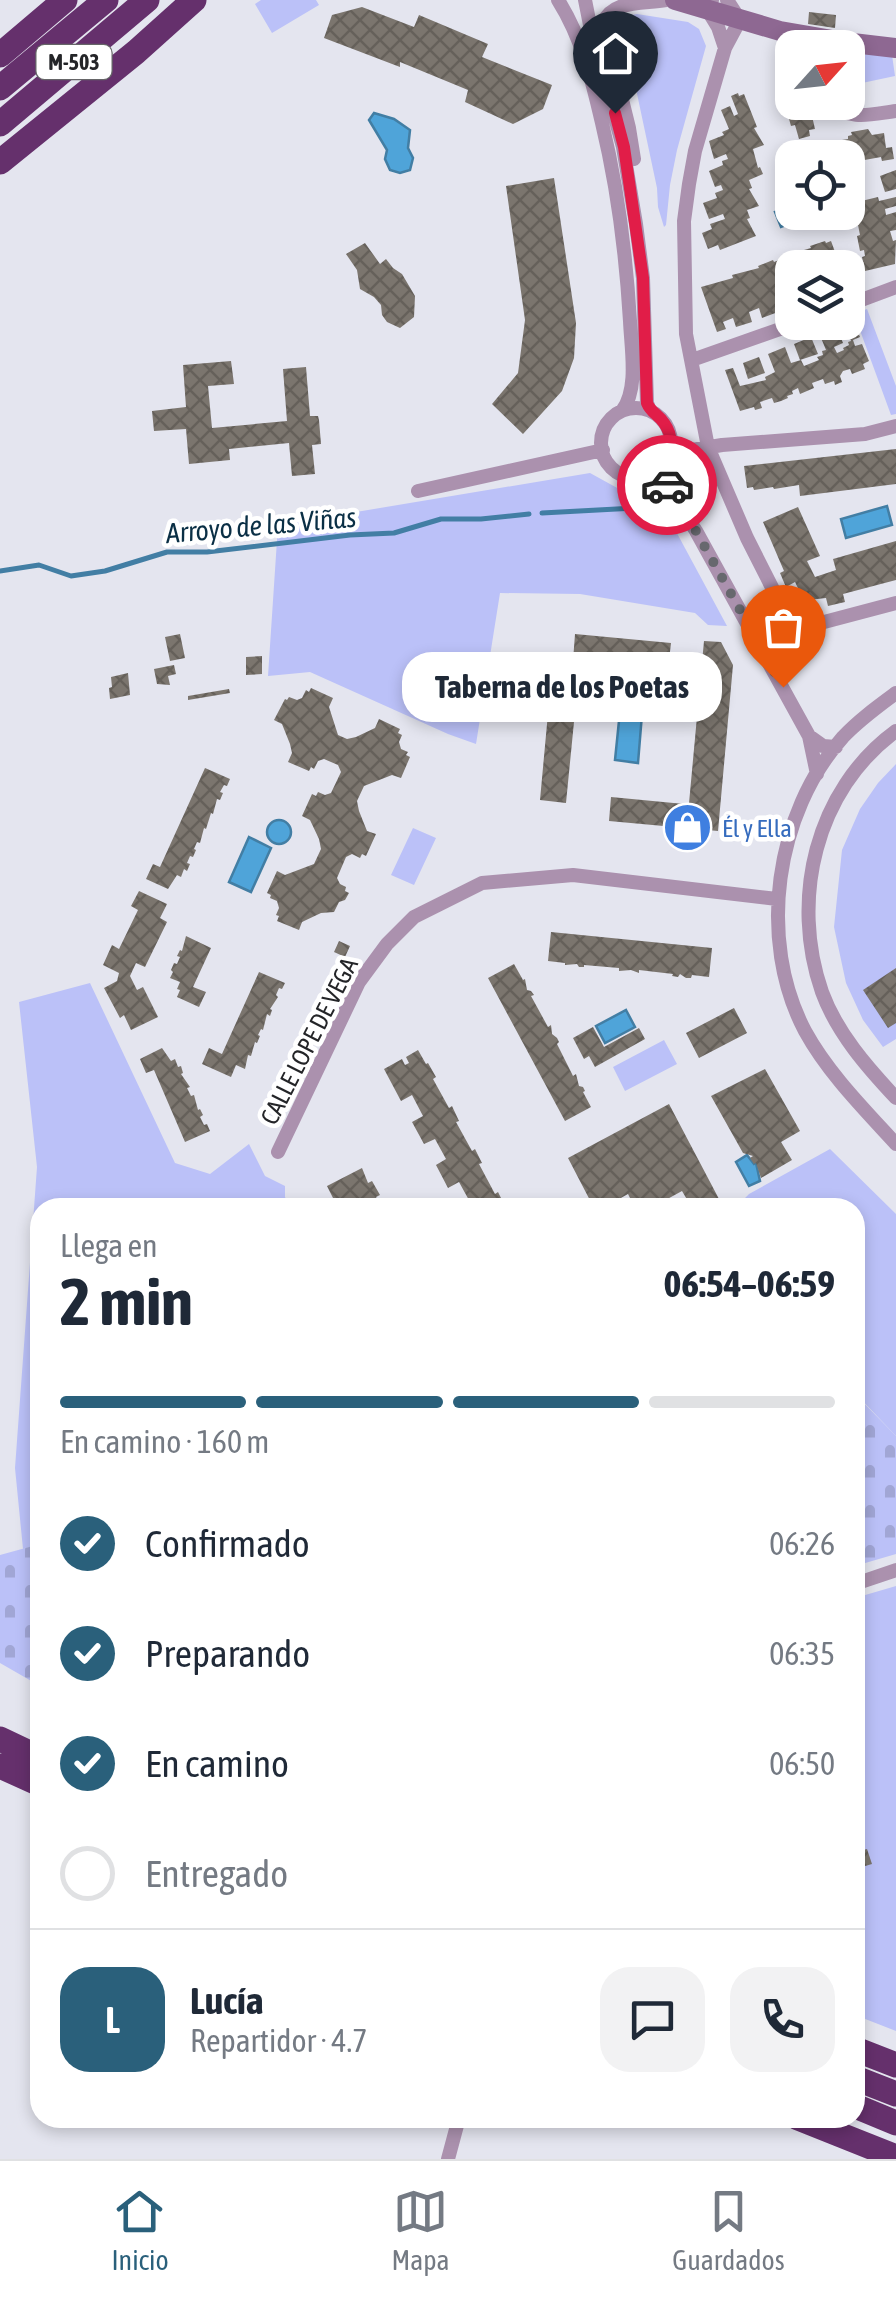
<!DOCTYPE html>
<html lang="es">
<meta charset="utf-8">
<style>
:root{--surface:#fff;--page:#f2f2f3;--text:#1f2937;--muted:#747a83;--line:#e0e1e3;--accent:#2a607b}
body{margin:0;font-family:"Asap Condensed",sans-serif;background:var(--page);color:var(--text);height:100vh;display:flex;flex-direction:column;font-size:38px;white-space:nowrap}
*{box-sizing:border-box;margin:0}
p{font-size:32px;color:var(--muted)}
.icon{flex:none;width:55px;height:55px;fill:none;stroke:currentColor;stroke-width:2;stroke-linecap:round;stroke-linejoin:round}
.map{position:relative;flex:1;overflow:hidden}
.panel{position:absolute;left:30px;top:1198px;width:835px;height:930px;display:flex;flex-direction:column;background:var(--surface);border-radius:30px;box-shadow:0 5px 15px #0003}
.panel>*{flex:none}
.needle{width:65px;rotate:63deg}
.buttons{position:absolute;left:775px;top:30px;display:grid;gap:20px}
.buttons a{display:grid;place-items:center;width:90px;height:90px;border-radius:20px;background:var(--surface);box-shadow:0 5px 15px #0003;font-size:50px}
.pin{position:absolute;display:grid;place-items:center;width:85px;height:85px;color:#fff;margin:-102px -42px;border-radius:50% 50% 50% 0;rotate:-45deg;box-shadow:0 0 10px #0007}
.pin .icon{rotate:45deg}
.courier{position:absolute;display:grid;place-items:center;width:100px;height:100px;margin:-50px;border:8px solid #e11d48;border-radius:50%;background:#fff;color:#222;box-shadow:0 2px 12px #0007}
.bubble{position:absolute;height:70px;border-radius:30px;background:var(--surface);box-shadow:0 5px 15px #0003;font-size:32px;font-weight:700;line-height:70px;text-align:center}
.headline em{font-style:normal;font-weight:700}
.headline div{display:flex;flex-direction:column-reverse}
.headline{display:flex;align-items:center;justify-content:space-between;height:170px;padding:0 30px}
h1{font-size:65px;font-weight:700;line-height:75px}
.bar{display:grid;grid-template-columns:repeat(4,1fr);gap:15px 10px;align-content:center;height:120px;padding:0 30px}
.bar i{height:12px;border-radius:8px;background:var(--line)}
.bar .current{background:var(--accent)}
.bar p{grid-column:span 4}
.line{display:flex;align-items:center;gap:25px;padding:0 30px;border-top:2px solid var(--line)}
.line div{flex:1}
.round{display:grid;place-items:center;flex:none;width:105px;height:105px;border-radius:30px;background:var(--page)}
ol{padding:0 30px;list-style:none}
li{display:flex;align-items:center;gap:30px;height:110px}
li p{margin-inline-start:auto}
li .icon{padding:10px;border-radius:50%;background:var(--accent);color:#fff;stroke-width:4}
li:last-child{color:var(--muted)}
li i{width:55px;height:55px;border:5px solid var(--line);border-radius:50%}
.menu{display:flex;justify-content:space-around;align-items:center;height:140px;border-top:2px solid var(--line);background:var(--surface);font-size:28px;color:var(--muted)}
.menu a{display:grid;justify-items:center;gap:5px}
.menu .current{color:var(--accent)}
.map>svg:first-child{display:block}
.green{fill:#bbc1f8}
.cemetery{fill:url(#cemetery-stones)}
.water{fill:#4fa4d9;stroke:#427ea4;stroke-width:2.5}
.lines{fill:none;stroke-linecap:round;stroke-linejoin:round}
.stream{stroke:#427ea4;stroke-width:5}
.building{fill:url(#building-cross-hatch)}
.street{stroke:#ab91ae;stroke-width:14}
.secondary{stroke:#8e6892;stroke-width:20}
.highway{stroke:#65306c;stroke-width:25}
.done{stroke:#67686e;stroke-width:10;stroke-dasharray:0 18}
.route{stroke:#e11d48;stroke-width:12}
.labels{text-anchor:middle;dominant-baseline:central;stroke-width:9;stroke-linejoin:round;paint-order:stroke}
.shield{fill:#fff;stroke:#666668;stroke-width:2.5}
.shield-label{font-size:22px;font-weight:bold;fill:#242528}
.shop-label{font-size:25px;fill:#366cbe;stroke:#fff;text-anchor:start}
.street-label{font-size:25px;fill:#242528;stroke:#fff}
.water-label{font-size:28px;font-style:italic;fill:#0a2f45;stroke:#fff}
</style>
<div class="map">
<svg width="896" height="2159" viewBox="0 0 896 2159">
<defs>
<pattern id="cemetery-stones" width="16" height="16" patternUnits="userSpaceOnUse" patternTransform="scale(2.5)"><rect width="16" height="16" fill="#bbc1f8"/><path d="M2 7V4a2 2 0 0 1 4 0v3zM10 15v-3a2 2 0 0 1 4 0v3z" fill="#a1a6d5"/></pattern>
<pattern id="building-cross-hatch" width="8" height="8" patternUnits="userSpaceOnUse" patternTransform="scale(2.5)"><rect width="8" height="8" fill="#7b756e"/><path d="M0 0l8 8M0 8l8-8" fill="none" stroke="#65605a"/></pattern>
</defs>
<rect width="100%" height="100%" fill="#e4e5ef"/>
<path class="green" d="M261,0H316L319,5L272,33L255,4Z
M637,14L688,22L699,29L706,46L677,150L670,185L666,225L664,227L658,207L657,188L636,89L617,21L621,17Z
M848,54L892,55L895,76L848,86Z
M867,309L896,386V414L891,415L854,314Z
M590,473L630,495L648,496L665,511L727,626L708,625L695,613L580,594L500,593L476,744L448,734L310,672L268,676L278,525Z
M896,764V1039L883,1047L863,1020L846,983L834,927L842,850L860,809L878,783Z
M413,828L436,838L414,885L391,875Z
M90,983L175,1163L210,1174L249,1144L265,1176L285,1186V1197L290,1207L40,1208V1544L23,1549L15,1468L37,1167L19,1002Z
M664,1040L677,1064L625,1091L613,1067Z
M830,1149L896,1214V1436L855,1393V1208H735L749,1194Z
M896,1586V2031L855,2015V1598Z"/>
<path class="cemetery" d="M855,1394L896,1436V1554L855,1566Z
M40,1544V1686L0,1663V1555Z"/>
<path class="water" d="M374,113L394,119L410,130L408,148L413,158L410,170L400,173L390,170L385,159L387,150L369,120Z
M792,205V212L812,213L813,215L781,227L775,212Z
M887,506L892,525L846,538L841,519Z
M620,711L642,714L638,763L615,760Z
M267 832a12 12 0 1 1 24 0a12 12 0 1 1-24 0Z
M249,837L271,848L251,892L229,882Z
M626,1010L635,1027L605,1043L596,1026Z
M747,1155L754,1164L756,1163L760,1181L749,1186L736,1162Z"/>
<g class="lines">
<path class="stream" d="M542,513L635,508
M0,571L39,565L71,576L105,571L167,552H207L350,535L394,533L441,519H481L529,514"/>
</g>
<path class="building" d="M362,7L414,27L419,15L488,44L482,57L552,85L543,109L513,124L465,102L468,90L400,62V67L324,38L332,15Z
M809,12L836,15L835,28L808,24Z
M792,76V102H816L818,111L815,112L816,115L812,116L815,129L809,130L810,136L799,139L795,125L791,126L782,94L787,93L783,79Z
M738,93L739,96L744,94L757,127L754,128L764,145L753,149L758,168L760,167L763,174L749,180L752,188L749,189L759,206L747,210L750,218L747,219L756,236L720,250L718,245L708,249L702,233L712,229L710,224L725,219L723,214L709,219L703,203L717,198L715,193L723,190L721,185L715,187L709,171L723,165L722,161L728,159L726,154L714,159L709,141L724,135L722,132L729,129L721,110L730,106L734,116L738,114L731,96Z
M868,129L872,135L884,133L886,148L892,147L894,159L882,161L881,157L848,163V158H838L836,141L848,139V136L852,135L851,132Z
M896,170V189L885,192L880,176Z
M554,178L576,323L574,358L562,391L523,434L492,404L518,373L525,320L506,186Z
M878,197L879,201L896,197V206L885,209L886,215L896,212V230L890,231L893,241L896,240L895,264L865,271L862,257L865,256L864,250L860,251L857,236L860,235L858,225H854L852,217H849L848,208H850L849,204Z
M825,241L826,243L831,241L841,268H792V307L788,308L784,299L775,302L778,312L762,318L759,308L749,312L752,322L736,327L733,318L723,322L726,329L717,332L701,287L733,278L732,275L759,268L758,266L773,260L774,262L784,258L783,256L811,248L810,246Z
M365,243L380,264L386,259L393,268L402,274L415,296L414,317L400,328L387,322L382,315L381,305L374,297L360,289L357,270L346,254Z
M854,322L860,337L853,340L855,346L862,344L869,361L863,364L865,369L852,374L850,369L843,371L840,376L842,382L835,385L834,381L825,384L823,379L812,383L814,388L800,394L798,388L792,391L793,394L787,396L788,398L781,401L774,403L772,398L760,402L762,408L755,410L754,407L740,411L725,370L733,368L740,386L766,380L765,377L775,372L768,354L785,347L791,363L801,360L804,366L819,360L817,357L823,355L822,351L826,350L819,333L837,328L843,343L834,347L837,353L844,350L843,348L849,345L848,342L851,341L846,325Z
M811,337L818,354L800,360L794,344Z
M759,357L765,373L748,379L743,363Z
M231,361L234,384L208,386L212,428L287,421L283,369L306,367L310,416H318L319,420L321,444L312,445L315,474L292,476L289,443L229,449L230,460L189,464L186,429L154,431L152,411L186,407L183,365Z
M896,449V484L800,496L799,485L774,489L773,487L754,490L753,487L747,488L744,466Z
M798,507L820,556L807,561L815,577L836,570L833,559L896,541V580L843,594L845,602L828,606L826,598L808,600L805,604L802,602L799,608L791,605L796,596L801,594L795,582L786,587L780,573L784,571L763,522Z
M180,634L185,658L170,661L165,637Z
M575,634L671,643L668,669L580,661L566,803L540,800L553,659L573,661Z
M704,641L721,642L733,665L718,831L609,821L611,797L684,804L683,814H688Z
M262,656V674L246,675V657Z
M174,665L176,674L168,676L170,685L157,684L154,669Z
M128,673L130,695L110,699L109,688L112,687L111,677Z
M311,688L333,698L329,707L338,735L347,739L356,737L375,728L379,719L400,729L398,733L402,735L399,742L401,749L408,752L406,755L410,757L401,778L392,775L364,786L357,801L359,811L367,831L376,834L366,856L362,854L360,858L352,854L346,857L337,878L340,884L346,887L345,891L349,893L345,900L339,902L334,912L321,913L302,922L299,930L277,921L279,916L276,915L279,908L277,901L270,898L271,895L267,893L277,871L285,875L314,864L321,849L319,839L310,820L302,816L312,794L316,796L318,792L325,795L331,793L341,772L338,765L324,759L318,761L314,769L311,767L309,771L288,762L292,753L290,744L282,724L274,720L285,699L287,700L289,697L297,700L302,698L306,690L309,692Z
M229,689L230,693L188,700V696Z
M205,768L230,779L227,786L224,785L220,792L223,793L220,800L217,799L213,814L211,813L206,829L204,828L200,843L197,842L194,849L196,850L193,857L190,856L187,863L190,864L187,871L184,869L181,877L177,875L168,889L146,879L153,864L160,867Z
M139,891L167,904L160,918L167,922L145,967L136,963L130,976L137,990L143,987L158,1017L131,1030L124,1015L120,1018L104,988L117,981L119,973L103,965L112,945L119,949L138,910L131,906Z
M551,932L712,948L709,977L692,975L691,978H686L680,974L678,977L672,976L673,974L639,970V973L631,970L619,971V968L584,965V967H579L577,964L565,965V963L548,961Z
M186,936L211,948L193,987L206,992L199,1007L177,997L180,990L177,989L180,982L170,978L173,972L171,970L174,963L177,964L180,957L177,956L180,950L182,951Z
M339,941L350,946L345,957L334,952Z
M514,964L523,980L525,979L527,990L531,991L534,995L531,996L548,1027L551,1025L552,1034L557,1038L559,1042L557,1044L573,1076L576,1074L579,1086L583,1087L585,1091L583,1092L591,1107L565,1121L488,978Z
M896,968V1023L888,1028L863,990Z
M259,972L285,983L282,989L279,988L276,995L278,997L270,1009L272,1010L270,1016L267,1014L263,1030L261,1029L258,1035L260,1036L257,1043L255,1042L251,1056L248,1055L245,1069L236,1065L231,1077L202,1064L209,1048L222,1054Z
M734,1008L747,1033L699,1058L686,1033Z
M593,1027L604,1047L639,1028L645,1039L595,1067L589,1056L584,1059L573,1038Z
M162,1048L171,1061L175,1059L178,1067L181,1066L183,1073L181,1074L190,1087L187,1088L191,1096L194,1095L198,1110L200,1109L203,1115L200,1117L204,1125L207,1124L210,1131L185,1142L154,1070L146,1073L140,1059Z
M418,1050L426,1064L428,1063L436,1077L433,1079L449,1108L452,1106L459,1121L456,1122L472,1151L475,1149L482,1163L479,1164L495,1194L498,1192L506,1208H460L470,1202L459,1182L448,1188L436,1165L446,1159L435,1139L424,1144L412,1122L423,1116L412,1095L401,1101L384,1069L402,1059L405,1065L409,1063L406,1057Z
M765,1069L800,1131L781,1142L792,1160L761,1178L756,1163L754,1164L750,1158L753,1156L743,1153L711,1096Z
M669,1104L719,1199L703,1208H692L682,1191L651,1208H635L628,1194L603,1208H594L568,1158Z
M362,1168L368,1183L372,1181L380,1195L376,1197L382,1208H338L327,1186Z
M867,1849L872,1864L855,1869V1852Z"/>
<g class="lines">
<path class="street" d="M558,0C582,38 592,80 602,123C618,189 626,254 630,321C631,348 639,389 622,411
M585,0L591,30L623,147L636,224L643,278L647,403L650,411
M712,0L707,9L718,27L725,48
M727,0L740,20L725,48L695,151L689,184L684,221L686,334L708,447L747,538L790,623L809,626L896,603
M831,102C849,122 872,114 896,111
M634,159L629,128L603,23C612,0 642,4 666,0
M848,305L896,287
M692,360L800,322
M601 443a35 35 0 1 1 70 0a35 35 0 1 1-70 0Z
M671,445L680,450L686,451L722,445L865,434L896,426
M657,471L696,531L809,736
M418,491L603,450
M896,693C877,707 859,720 843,737C775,813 757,940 805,1031C828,1073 864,1109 896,1144
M896,731C815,790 790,900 822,992C837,1033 867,1067 896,1098
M817,774L809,736L823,746L836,747
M278,1152L359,982L387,944L414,917L482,883L573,875L777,899
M855,1584L896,1570
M448,2159L459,2118"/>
<path class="secondary" d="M675,0L780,31L844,42L896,48"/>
<path class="highway" d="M0,55L65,0
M0,88L106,0
M0,124L147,0
M0,162L136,52L194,0
M0,1739L40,1758
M0,1766L40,1784
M855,2049L896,2065
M855,2078L896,2094
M855,2106L896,2123
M798,2118L896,2157"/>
</g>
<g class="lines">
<path class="done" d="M667,485L696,531L783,687"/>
<path class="route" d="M615,113L624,147L643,278L647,403C651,413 658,414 664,423C676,440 671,458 656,471L667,485"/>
</g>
<defs>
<symbol id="shop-disc" viewBox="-11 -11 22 22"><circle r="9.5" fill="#3f7fe0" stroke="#fff"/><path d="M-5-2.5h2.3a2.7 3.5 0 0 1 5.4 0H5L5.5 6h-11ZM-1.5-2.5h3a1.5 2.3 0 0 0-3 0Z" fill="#fff"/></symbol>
</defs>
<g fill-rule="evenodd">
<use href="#shop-disc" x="660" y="800" width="55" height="55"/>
</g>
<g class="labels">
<rect class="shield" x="36.5" y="45" width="75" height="34" rx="8"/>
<g class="shield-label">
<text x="74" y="62">M-503</text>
</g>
<g class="shop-label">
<text x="722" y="828">Él y Ella</text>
</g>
<g class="street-label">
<text transform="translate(309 1041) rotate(-63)">CALLE LOPE DE VEGA</text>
</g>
<g class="water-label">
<text transform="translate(261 525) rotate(-5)">Arroyo de las Viñas</text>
</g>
</g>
</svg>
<div class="buttons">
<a><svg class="needle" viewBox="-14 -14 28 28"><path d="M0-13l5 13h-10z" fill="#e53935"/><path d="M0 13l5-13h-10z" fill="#747a83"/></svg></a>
<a><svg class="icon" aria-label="locate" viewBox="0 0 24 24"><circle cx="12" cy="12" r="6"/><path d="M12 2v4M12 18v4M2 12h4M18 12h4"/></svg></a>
<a><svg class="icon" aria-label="layers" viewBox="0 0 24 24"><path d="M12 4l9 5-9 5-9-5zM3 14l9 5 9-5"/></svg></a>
</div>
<div class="pin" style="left:783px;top:687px;background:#ea580c"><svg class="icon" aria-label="bag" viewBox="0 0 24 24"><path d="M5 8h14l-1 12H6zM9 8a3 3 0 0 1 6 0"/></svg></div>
<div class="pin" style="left:615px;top:113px;background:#1f2937"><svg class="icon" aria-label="home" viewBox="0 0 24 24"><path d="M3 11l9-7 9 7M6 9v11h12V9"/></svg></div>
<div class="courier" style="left:667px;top:485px"><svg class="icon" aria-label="car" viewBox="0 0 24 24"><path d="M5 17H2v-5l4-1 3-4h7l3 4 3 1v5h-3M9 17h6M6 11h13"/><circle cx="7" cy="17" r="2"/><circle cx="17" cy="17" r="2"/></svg></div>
<div class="bubble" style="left:402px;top:652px;width:320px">Taberna de los Poetas</div>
<section class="panel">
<div class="headline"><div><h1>2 min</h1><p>Llega en</p></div><em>06:54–06:59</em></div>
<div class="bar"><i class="current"></i><i class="current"></i><i class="current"></i><i></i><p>En camino · 160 m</p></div>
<ol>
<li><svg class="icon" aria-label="check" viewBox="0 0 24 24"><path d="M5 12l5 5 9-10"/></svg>Confirmado<p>06:26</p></li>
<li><svg class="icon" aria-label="check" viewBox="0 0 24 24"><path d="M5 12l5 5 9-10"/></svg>Preparando<p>06:35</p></li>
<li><svg class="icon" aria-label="check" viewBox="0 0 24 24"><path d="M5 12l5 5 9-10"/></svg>En camino<p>06:50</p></li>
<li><i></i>Entregado</li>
</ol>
<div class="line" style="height:180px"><b class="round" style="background:var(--accent);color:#fff">L</b><div><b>Lucía</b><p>Repartidor · 4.7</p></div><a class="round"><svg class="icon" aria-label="chat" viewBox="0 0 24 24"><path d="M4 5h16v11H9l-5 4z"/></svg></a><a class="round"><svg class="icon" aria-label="phone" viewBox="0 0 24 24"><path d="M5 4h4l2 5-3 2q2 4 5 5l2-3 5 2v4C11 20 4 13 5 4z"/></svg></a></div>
</section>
</div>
<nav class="menu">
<a class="current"><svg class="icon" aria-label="home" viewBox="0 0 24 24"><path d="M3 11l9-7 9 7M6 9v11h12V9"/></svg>Inicio</a>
<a><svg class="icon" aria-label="map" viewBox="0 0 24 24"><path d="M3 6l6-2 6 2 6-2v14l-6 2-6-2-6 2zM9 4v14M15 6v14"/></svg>Mapa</a>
<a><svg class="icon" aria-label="saved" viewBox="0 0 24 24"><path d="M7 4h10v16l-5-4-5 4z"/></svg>Guardados</a>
</nav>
